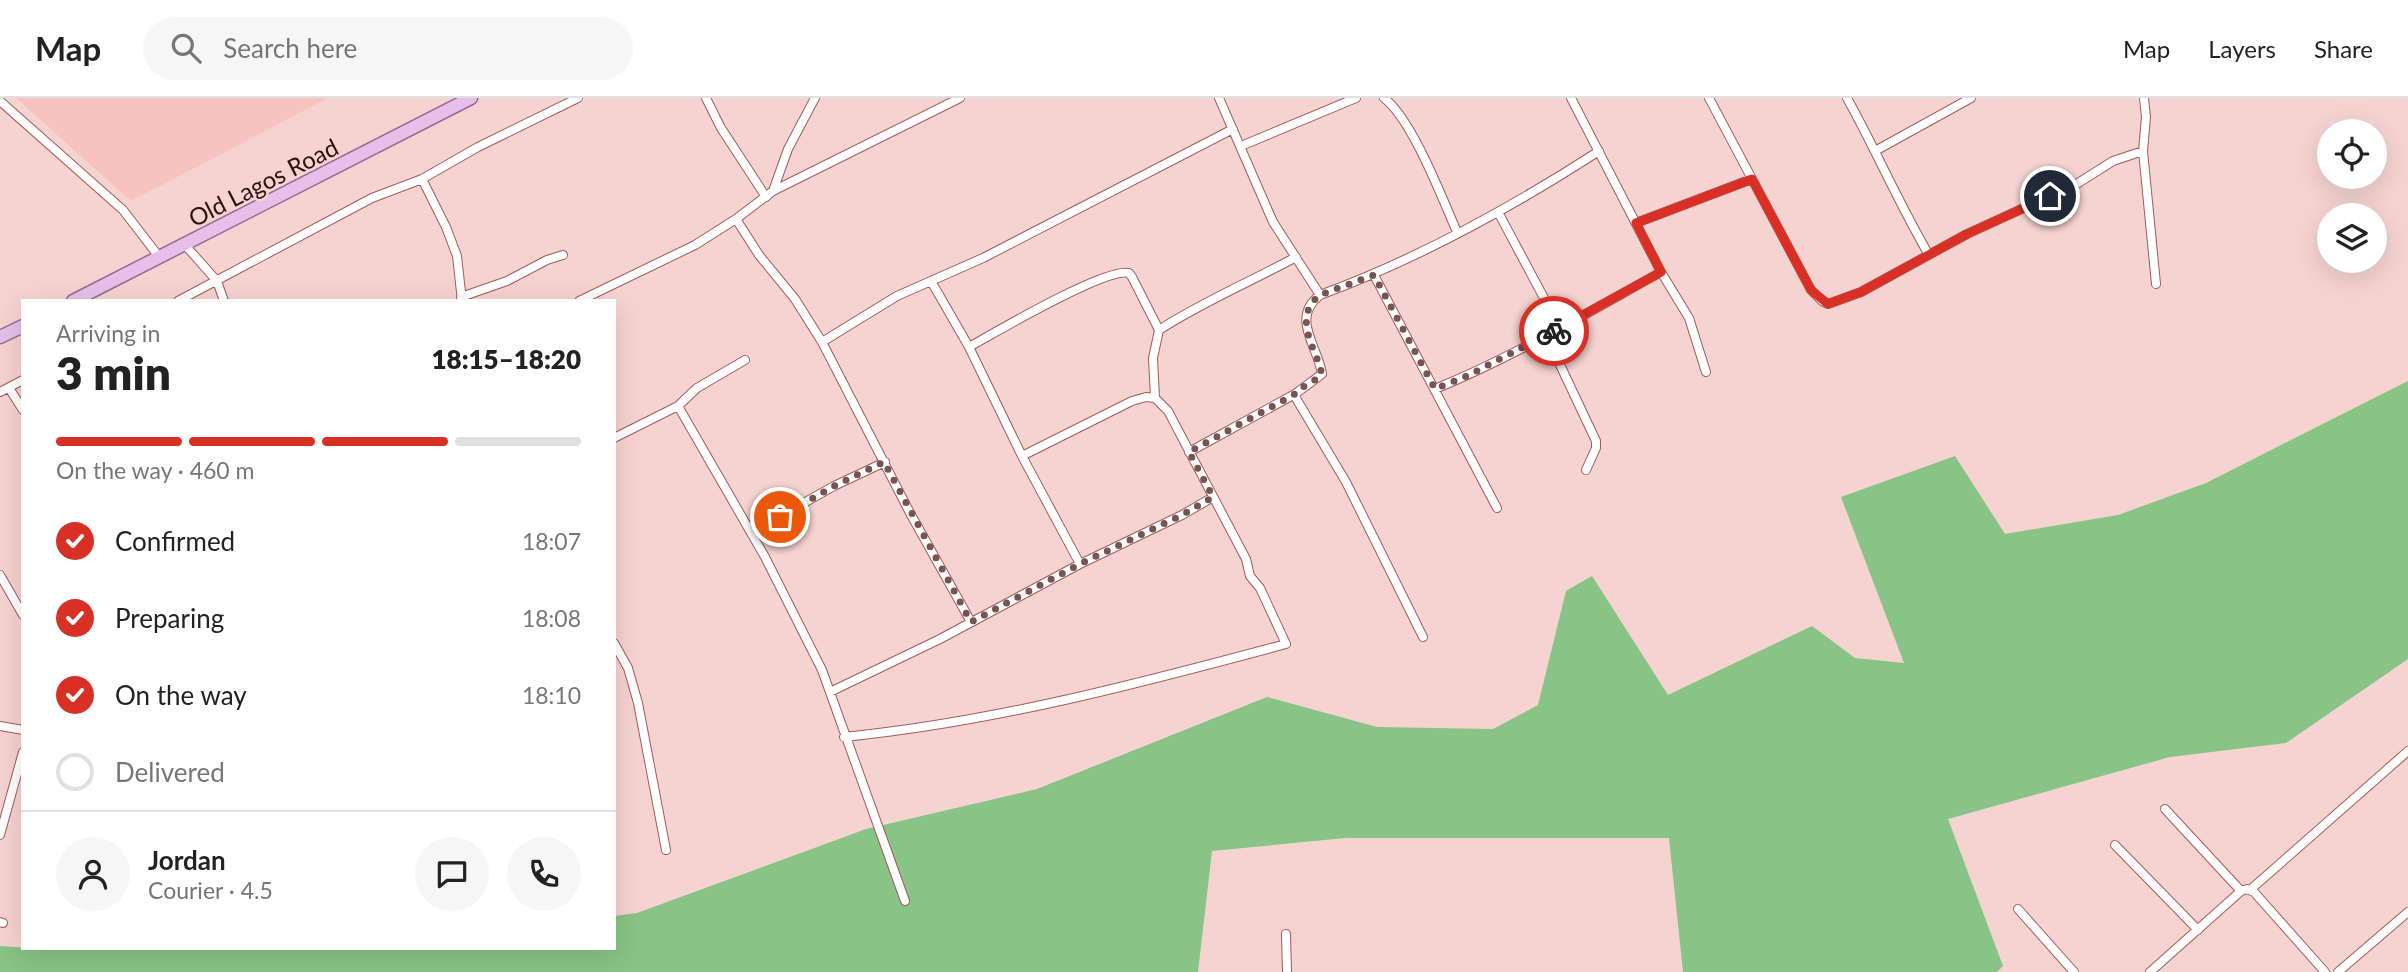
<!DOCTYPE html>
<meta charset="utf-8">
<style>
:root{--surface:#fff;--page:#f6f6f6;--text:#222;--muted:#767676;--line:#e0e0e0;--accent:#d93025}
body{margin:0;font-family:Lato,sans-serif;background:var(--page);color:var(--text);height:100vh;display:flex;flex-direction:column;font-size:26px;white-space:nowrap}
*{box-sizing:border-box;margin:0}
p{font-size:23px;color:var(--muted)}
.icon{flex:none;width:38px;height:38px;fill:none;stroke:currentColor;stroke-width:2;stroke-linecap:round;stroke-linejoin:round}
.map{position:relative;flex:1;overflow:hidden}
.side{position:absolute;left:21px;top:201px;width:595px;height:651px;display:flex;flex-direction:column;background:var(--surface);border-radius:0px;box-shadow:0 7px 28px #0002}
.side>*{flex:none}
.buttons{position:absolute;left:2317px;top:21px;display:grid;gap:14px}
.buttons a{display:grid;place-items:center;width:70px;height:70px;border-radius:50%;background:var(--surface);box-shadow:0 7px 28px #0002;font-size:35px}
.pin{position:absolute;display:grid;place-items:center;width:60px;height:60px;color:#fff;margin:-30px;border:4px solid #fff;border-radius:50%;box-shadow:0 2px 7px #0007}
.courier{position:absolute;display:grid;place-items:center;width:70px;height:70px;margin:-35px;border:5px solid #d93025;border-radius:50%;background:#fff;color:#222;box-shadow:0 2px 9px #0007}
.summary em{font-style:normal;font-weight:800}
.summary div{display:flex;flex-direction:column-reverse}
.summary{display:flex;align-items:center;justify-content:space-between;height:119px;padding:0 35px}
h1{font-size:46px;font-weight:800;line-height:52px}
.bar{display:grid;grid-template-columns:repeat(4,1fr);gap:10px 7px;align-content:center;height:84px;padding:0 35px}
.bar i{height:9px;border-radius:5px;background:var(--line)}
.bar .on{background:var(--accent)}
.bar p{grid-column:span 4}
.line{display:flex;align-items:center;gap:18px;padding:0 35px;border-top:2px solid var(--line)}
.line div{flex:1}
.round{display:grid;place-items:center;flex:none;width:74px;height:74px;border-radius:37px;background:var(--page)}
ol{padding:0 35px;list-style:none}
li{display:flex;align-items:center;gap:21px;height:77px}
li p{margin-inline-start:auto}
li .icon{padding:7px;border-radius:50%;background:var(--accent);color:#fff;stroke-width:4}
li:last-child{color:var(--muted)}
li i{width:38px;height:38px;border:4px solid var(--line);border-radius:50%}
header{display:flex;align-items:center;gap:42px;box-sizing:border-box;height:98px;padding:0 35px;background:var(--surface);border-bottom:2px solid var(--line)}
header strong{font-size:33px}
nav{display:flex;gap:38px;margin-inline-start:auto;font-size:24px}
.search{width:490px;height:63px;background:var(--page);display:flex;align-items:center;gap:18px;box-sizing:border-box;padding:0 24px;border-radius:38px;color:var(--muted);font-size:26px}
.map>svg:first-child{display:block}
.built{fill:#f8c2be}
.green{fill:#87c485}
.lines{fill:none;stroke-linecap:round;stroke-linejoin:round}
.street-casing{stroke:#a35b58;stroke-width:10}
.primary-casing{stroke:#9a6893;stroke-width:15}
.street{stroke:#fff;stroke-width:8}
.primary{stroke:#e5c1e9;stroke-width:12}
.done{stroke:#735553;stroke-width:7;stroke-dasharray:0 12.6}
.route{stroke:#d93025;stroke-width:9}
.labels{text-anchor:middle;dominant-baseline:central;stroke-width:5;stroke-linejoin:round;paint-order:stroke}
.street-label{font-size:24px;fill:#2d1110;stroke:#f5d3d0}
</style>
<header>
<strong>Map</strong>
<div class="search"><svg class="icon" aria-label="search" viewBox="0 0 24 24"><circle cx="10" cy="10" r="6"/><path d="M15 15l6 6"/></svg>Search here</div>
<nav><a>Map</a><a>Layers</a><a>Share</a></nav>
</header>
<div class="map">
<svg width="2408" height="874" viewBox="0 0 2408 874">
<rect width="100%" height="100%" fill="#f5d3d0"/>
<path class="built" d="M16,0H328L131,103Z"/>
<path class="green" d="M2408,283V561L2286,645L2170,659L1948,721L2003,868L1997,874H1683L1669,740H1345L1212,753L1198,874H0V848L57,852L614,850V818L637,815L866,731L1037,691L1267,599L1377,629L1493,631L1538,607L1566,493L1592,478L1668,597L1812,528L1855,560L1904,565L1841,399L1955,358L2005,436L2118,417L2206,385Z"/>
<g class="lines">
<defs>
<path id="street" d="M706,0L721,30L766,99
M1219,0L1273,124L1320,197
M1384,0C1412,21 1442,100 1457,134
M1571,0L1661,174L1689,220L1706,274
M1709,0L1811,192L1822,203L1828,206L1861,194L1967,136L2050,98L2067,92L2113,63L2143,53
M1847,0C1876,52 1899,106 1929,157
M2144,0L2146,19L2143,53L2156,186
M0,3L123,112L160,160
M1241,48L1356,0
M1875,53L1971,0
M422,81L446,129L457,158L462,203
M773,93L788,51L815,0
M1498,114L1560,230
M736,121L759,157L795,201L822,244L910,415L971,524
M1636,125L1752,81
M185,147L217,183L224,203
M1374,177L1497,410
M931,183L969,249L1022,358L1080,466
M461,199L507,183L547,162L563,157
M178,203L372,100L422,81L478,49L578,0
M579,203L695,147L736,121L773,93L960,0
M1546,237L1596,343V350L1586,372
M822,244L897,198L983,160L1233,31
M969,249C996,234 1106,169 1129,175L1132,179L1159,232
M9,290L23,312
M1435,291C1513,259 1587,215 1661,174
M0,294L23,282
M1155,300L1153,260L1159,232C1202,204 1250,184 1296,159
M678,308L765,459L822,572L905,803
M614,340L678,308L697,290L745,262
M1189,354L1295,296
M749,429L770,424L834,388L885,364
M0,477L23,517
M1423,539L1346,384L1297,302L1295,296L1322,276C1318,248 1290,220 1320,197C1418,161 1511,110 1599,53
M614,545L628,570L638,605L666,752
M830,594L940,541L1080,466L1182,417L1213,399
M0,628L23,632
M844,639C994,624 1141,585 1286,546L1260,490L1250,478L1246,461L1168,313L1155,300L1146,299L1132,303L1022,358
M2165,711L2241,793
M0,737L23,654
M2115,747L2198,832
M2250,792L2408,653
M2018,811L2074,874
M0,824L3,825
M1286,836L1287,874
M2150,874L2241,793L2247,791L2254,794L2325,874
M2338,874L2408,814"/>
<path id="primary" d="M73,203L471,0
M0,239L23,228"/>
</defs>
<use href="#street" class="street-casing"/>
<use href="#primary" class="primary-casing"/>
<use href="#street" class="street"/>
<use href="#primary" class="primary"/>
</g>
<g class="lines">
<path class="done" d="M780,419L834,388L884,364L971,524L1080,466L1182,417L1213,399L1189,354L1295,296L1298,292L1320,279L1321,272C1313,246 1293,218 1320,197L1374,177L1435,291L1469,277L1554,233"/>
<path class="route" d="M1554,233L1661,174L1636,125L1752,81L1811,192L1828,206L1861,194L1967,136L2050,98"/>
</g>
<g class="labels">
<g class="street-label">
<text transform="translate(263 84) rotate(-27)">Old Lagos Road</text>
</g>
</g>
</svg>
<div class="buttons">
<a><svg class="icon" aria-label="locate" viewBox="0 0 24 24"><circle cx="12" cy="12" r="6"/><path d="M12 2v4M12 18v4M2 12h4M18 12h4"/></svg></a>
<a><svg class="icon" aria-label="layers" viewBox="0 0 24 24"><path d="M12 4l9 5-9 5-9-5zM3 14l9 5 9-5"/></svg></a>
</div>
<div class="pin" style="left:780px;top:419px;background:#ea580c"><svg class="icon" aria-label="bag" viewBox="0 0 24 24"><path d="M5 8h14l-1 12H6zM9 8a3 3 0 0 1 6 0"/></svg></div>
<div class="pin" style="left:2050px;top:98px;background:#1f2937"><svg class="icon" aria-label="home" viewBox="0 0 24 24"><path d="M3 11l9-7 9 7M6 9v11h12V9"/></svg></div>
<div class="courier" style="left:1554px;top:233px"><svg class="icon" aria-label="bike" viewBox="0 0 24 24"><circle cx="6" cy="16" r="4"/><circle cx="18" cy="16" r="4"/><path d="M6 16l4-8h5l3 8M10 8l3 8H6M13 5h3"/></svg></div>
<section class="side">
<div class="summary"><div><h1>3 min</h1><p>Arriving in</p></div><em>18:15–18:20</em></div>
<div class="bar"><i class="on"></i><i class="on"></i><i class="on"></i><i></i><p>On the way · 460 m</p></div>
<ol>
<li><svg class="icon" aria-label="check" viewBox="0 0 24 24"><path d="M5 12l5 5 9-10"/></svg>Confirmed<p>18:07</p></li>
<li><svg class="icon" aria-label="check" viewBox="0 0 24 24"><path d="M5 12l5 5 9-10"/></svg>Preparing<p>18:08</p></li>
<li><svg class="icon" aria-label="check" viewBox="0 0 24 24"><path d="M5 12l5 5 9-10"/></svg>On the way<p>18:10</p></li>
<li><i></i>Delivered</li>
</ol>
<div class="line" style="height:126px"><a class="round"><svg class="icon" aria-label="person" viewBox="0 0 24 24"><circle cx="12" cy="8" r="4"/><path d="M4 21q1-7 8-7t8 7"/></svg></a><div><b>Jordan</b><p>Courier · 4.5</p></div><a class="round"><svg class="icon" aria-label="chat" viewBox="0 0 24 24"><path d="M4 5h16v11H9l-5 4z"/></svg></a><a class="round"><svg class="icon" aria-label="phone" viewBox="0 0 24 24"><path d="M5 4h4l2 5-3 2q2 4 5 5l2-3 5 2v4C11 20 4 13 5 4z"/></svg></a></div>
</section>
</div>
